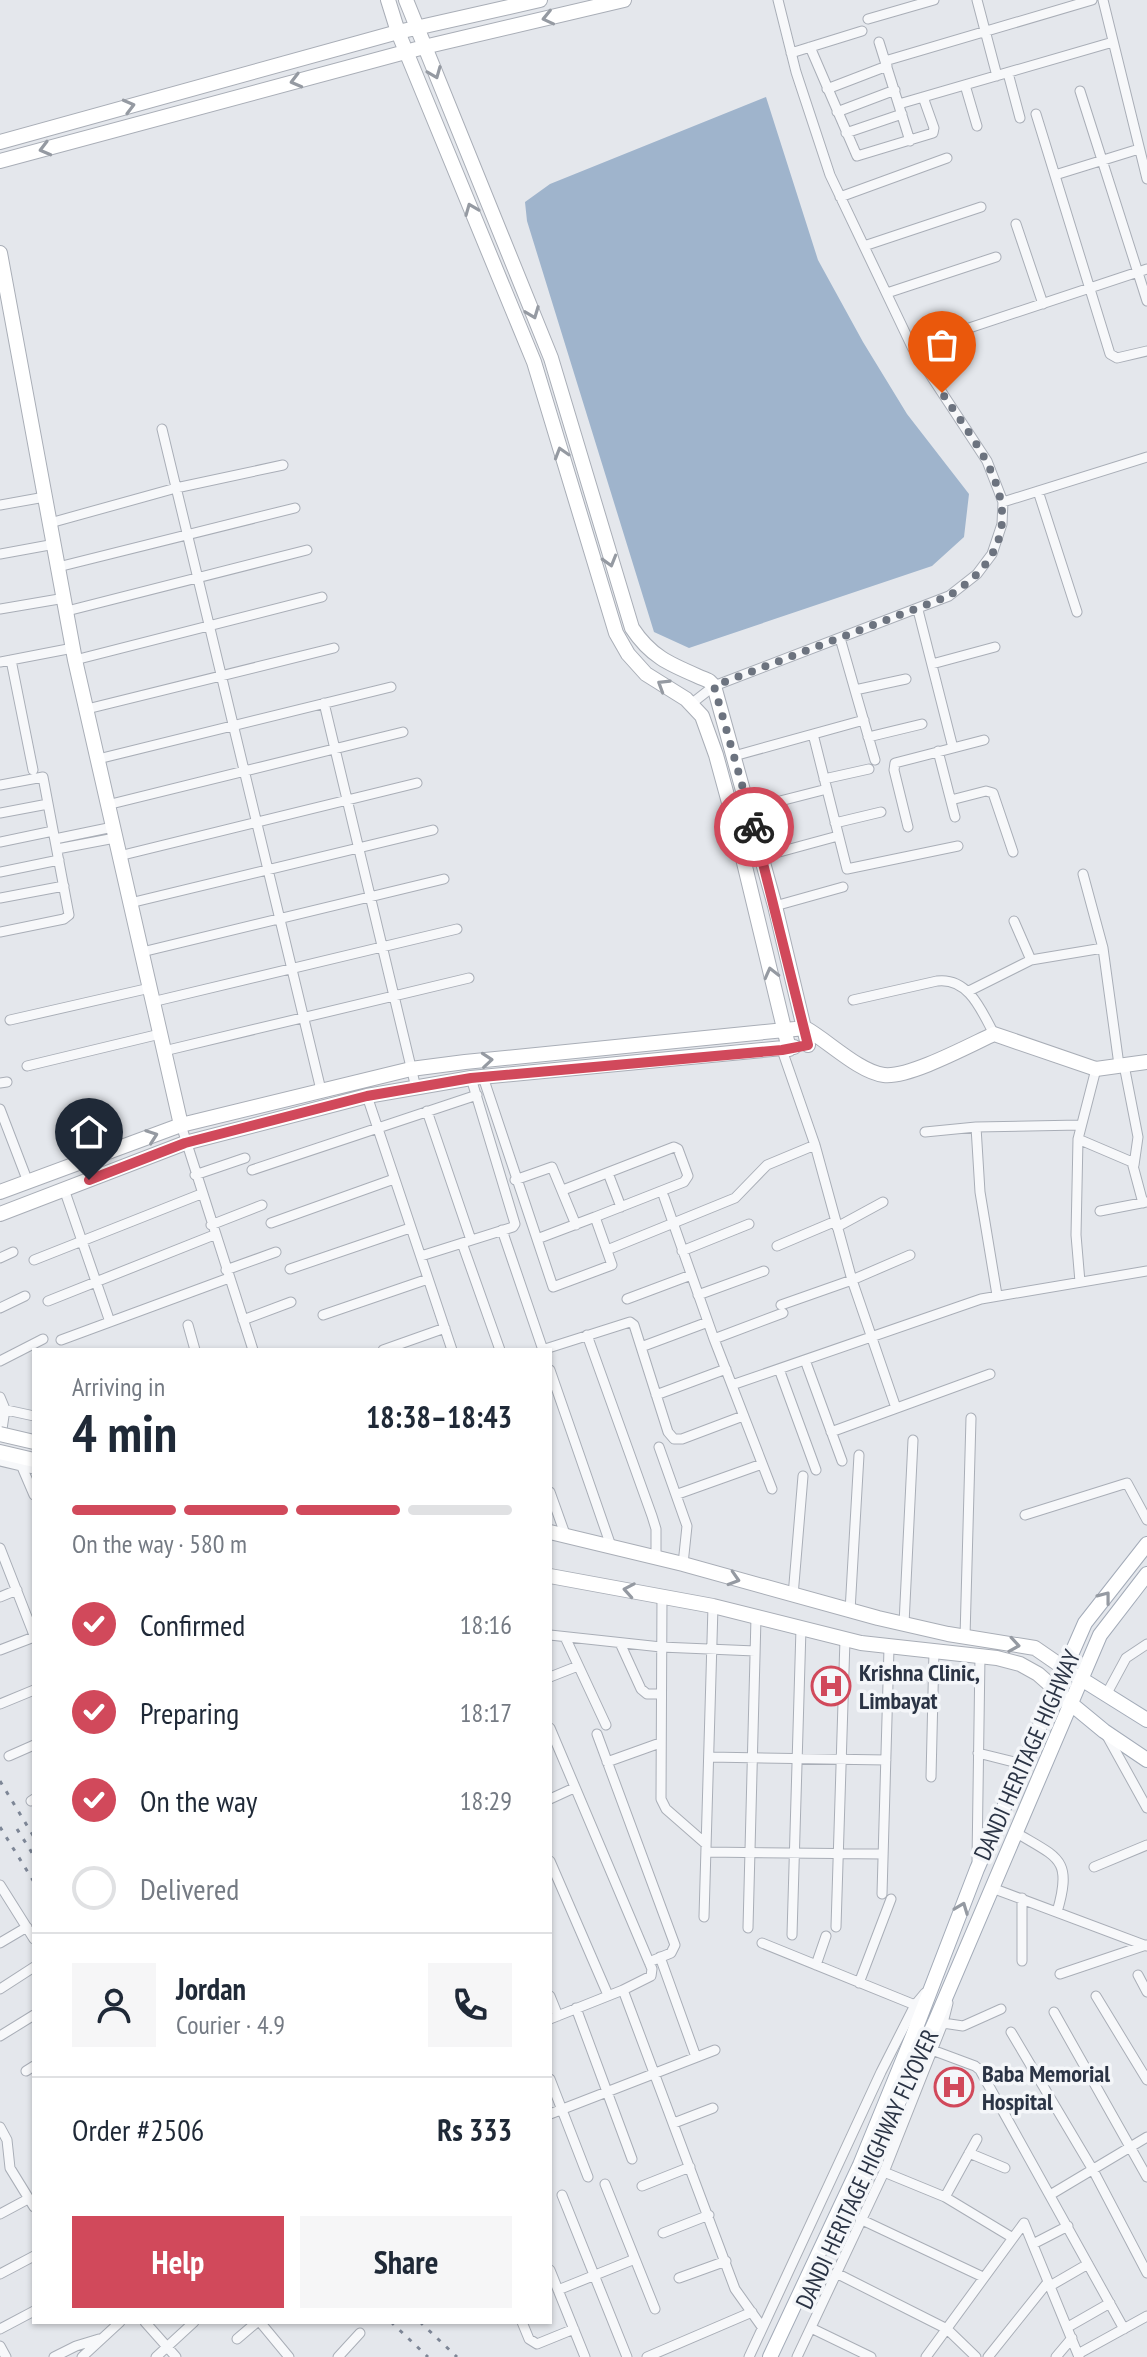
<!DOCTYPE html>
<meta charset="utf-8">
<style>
:root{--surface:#fff;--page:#f6f6f7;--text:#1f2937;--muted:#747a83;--line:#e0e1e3;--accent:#d1495b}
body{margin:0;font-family:"PT Sans Narrow",sans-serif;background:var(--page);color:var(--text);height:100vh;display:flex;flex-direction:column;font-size:30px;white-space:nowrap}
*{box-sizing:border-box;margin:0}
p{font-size:26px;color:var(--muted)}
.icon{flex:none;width:44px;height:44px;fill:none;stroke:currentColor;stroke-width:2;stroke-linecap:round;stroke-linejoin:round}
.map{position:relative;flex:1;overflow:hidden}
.side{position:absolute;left:32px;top:1348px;width:520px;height:976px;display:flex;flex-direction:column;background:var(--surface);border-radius:0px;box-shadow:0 2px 6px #0004}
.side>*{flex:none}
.pin{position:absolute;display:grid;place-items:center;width:68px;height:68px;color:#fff;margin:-82px -34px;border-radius:50% 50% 50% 0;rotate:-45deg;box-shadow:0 0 8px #0007}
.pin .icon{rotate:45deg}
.courier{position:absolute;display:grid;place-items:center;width:80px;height:80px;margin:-40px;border:6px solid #d1495b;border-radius:50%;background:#fff;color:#222;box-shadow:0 2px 10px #0007}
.overview em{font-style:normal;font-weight:600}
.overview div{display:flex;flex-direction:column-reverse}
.overview{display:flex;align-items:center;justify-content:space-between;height:136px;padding:0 40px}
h1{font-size:52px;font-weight:600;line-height:60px}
.bar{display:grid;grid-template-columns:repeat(4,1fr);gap:12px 8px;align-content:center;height:96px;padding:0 40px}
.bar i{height:10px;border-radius:6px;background:var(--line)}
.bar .current{background:var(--accent)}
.bar p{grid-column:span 4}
.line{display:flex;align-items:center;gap:20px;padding:0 40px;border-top:2px solid var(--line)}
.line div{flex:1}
.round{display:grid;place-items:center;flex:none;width:84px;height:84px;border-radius:0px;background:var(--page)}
ol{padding:0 40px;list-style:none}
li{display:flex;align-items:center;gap:24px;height:88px}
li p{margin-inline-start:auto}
li .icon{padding:8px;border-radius:50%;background:var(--accent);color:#fff;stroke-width:4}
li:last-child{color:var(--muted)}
li i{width:44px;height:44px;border:4px solid var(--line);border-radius:50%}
.action{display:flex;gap:16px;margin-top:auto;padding:16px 40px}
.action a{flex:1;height:92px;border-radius:0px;background:var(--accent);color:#fff;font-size:32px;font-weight:600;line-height:92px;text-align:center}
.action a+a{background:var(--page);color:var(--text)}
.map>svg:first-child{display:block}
.water{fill:#9fb4cc}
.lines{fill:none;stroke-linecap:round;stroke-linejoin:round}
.street-casing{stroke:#a9aeb7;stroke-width:11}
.secondary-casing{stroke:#a9aeb7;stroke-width:16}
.primary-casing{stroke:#a3abb8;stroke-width:16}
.street{stroke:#f7f8fa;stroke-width:9}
.secondary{stroke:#fff;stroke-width:14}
.primary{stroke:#fff;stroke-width:14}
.rail{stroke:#7d8696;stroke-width:3;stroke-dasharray:4 8;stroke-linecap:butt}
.secondary-bridge-casing{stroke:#a9aeb7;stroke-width:16;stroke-linecap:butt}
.secondary-bridge{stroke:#fff;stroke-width:14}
.oneway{stroke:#959aa2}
.done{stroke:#6c737f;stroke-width:8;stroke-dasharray:0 14.4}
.route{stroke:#d1495b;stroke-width:10}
.labels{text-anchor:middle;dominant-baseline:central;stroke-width:7;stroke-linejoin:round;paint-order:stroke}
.poi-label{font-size:24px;font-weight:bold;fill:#2b3445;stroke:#f4f6f9;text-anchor:start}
.street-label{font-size:24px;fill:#2b3445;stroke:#f4f6f9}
</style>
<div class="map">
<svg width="1147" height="2357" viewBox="0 0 1147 2357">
<rect width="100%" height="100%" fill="#e4e7ec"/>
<path class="water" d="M766,97L818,260L863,342L907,414L969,494L964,537L932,566L689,648L654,632L527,221L525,202L550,184Z"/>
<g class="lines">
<defs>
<path id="street" d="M977,0L997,76
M1103,0L1147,179
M868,19L934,0
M879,42L910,141
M810,47L857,156L933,133L934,128L923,97
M791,53L862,31
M885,61L1092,0
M1008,73L1020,118
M965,85L977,126
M827,89L887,66
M1080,91L1147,301
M899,104L1113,42
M837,112L895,90
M1036,114L1110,354L1117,358L1147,351
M846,133L902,114
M1055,175L1139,149
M840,197L947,158
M1016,224L1043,304
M864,246L981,207
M887,293L996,257
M912,347L1147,269
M162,429L321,1090
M1038,491L1077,612
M1003,502L1147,457
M0,505L45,497
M50,523L176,488L283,465
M0,554L55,544
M58,567L295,508
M0,609L65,598
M918,610L953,748
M67,611L307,550
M840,638L875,760
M11,660L33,770
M75,660L322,597
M0,662L73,648
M932,664L995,647
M855,690L906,679
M324,703L416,1088
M691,704L714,686L949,596L977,574L992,554L1002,524L1003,502L987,461L912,347L830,175L796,72L778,0
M87,709L334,648
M813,734L847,869L958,846
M868,737L922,724
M938,751L955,817
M734,756L864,720
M98,759L391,687
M824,779L869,769
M0,785L43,777L69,915L64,919L0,932
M951,800L986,791L993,793L1013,852
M107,805L403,732
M749,809L827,789
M0,813L48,804
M835,823L881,812
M908,827L894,770L895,763L984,740
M55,839L113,827
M0,842L53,831
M57,849L115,838
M119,856L417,783
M761,857L838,836
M0,872L59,860
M1083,874L1103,948L1119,1065
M0,898L64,886
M130,903L433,830
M775,906L843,887
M1014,921L1031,960
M142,952L444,879
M969,991L1031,960L1103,948
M853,1000L937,981C969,977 982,1012 994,1034
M152,1002L457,929
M10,1020L150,988
M782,1050L815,1145L852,1280L896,1408
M164,1051L469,978
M1124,1065L1138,1137L1134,1165
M27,1066L160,1034
M483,1077L553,1287L612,1265L595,1217L684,1182L688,1176L678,1149L674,1147L563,1190
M0,1083L7,1082
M367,1096L452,1350
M0,1109L28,1182
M427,1111L471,1240
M181,1125L253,1350
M976,1127L980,1192L997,1295
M925,1132L976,1127L1080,1125
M1078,1139L1132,1162L1143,1203
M252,1170L477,1095
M608,1173L621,1207
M195,1175L245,1158
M515,1180L552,1167L576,1225
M64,1189L110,1322
M664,1197L714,1339L772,1489
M1100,1211L1147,1202
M271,1223L394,1179
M211,1225L262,1205
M837,1227L883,1202
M502,1230L543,1350
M537,1239L595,1217
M462,1243L500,1350
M777,1246L836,1221
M612,1248L735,1198L767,1165L815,1145
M682,1251L749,1224
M421,1256L513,1227L515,1224L471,1078
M0,1258L13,1252
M34,1260L201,1194
M290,1269L410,1228
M226,1270L276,1252
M1080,1282L1076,1235L1078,1139L1096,1069
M698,1295L764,1271
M627,1299L691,1275
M48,1301L214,1235
M781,1305L852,1280L910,1255
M0,1308L25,1296
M323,1315L428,1279
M243,1320L291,1302
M188,1325L195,1350
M587,1335L652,1516L656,1529V1559
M714,1339L783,1313
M61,1340L229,1278
M641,1347L708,1322
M383,1350L445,1328
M542,1350L630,1322L634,1325L668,1432L674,1439H682L743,1416
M805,1360L842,1461
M0,1361L43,1339
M779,1369L816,1470
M550,1370L611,1546
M732,1385L981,1299L1147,1271
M656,1395L726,1369
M0,1397L5,1409L1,1436
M2,1409L34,1416
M831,1432L990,1374
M659,1447L687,1526L683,1564
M0,1461L34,1469
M22,1467L34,1495
M550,1492L565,1534
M678,1494L762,1464
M1025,1515L1127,1483L1147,1520
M0,1548L34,1635
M662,1595L661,1799L666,1809L706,1844
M793,1596L803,1476
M0,1597L17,1590
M850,1611L859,1455
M904,1624L913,1440
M550,1635L661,1647L755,1651
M565,1637L606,1725
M965,1637L971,1418
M620,1643L641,1689L647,1694H661
M0,1650L34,1637
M550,1677L578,1666
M1106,1695L1126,1658L1147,1644
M0,1704L34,1690
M550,1728L652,1969L651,1976L623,1990
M597,1734L675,1945L671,1953L649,1962
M1106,1734L1147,1808
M978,1753L1022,1764
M9,1756L34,1745
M709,1757L886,1760
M607,1762L660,1743
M931,1777L934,1651
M550,1799L574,1788
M31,1801L34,1799
M1015,1832C1058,1858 1073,1858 1057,1912
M706,1852L883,1854
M977,1860L980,1656
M550,1861L608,1995
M1094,1867L1147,1845
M0,1885L34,1939
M992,1888L1147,1946
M882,1894L889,1648
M1022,1898V1961
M704,1917L713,1606
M836,1927L845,1639
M748,1928L756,1617
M792,1935L801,1628
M0,1943L27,1927
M762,1943L915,2005
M660,1957L696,2057
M816,1965L826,1936
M1060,1974L1146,1945
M1138,1975L1147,1992
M859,1983L891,1899
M0,1989L34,1967
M550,1996L558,2016
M1096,1996L1147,2080
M576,2008L632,2159
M1054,2012L1147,2177
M550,2019L623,1990L735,2289L762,2327
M943,2023L963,2026L1001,2009
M1011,2032L1093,2170L1147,2273
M0,2036L34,2015
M932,2050L975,2066L980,2070L1124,2329
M26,2071L34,2066
M550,2079L588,2177
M550,2114L715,2050
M674,2123L713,2108
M0,2127L7,2140L10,2168L34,2207
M969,2153L1005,2168
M884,2172L945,2197L1013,2238L1024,2223L1079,2357
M605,2184L655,2309
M642,2186L690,2167
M562,2195L627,2357
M1050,2195L1147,2137
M945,2197L977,2139
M0,2214L28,2199
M860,2219L983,2277
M663,2233L709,2215
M1033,2244L1068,2226
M550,2270L585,2357
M836,2273L947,2329L976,2357
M0,2274L34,2256
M679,2278L726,2261
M1050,2286L1088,2264
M558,2290L635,2259
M145,2322L176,2357
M260,2322L289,2357
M522,2322L529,2339L537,2344L574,2329
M1068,2327L1110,2303
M811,2328L871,2357
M0,2329L34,2311
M237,2339L257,2322
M0,2346L6,2357
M1078,2354L1147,2316
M54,2357L76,2346L99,2339
M82,2357L120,2322
M156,2357L194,2322
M338,2357L360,2333
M647,2357L752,2312
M749,2357L881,2072L915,2005L925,1993
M797,2357L884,2172L943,2023L948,2003
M926,2357L1013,2238
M988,2357L1048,2282
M1056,2357L1072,2338"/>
<path id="secondary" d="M388,0L398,32L534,362L616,633L628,654L646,674L686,699L702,716L716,755L734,821L789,1049
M406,0L551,358L632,628C653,660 675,666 709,681L714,686L775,906L808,1045
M0,142L398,32L540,0
M0,161L424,47L624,0
M0,253L75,660L181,1125
M0,1192L181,1125L411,1069L465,1062L805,1028C827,1040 859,1072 884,1075C909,1078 970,1045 994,1034L1096,1069L1147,1062
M0,1214L185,1143L367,1096L471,1078L794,1047
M0,1452L34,1460
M550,1532L683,1564L878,1618L948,1634L1035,1648L1064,1668
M550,1576L713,1606L861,1643L997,1658L1020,1664L1038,1674L1055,1689"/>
<path id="primary" d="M1075,1675L1147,1720
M1064,1698L1104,1731L1147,1760
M865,2176L935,2022L1100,1635L1147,1574
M770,2357L860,2165L912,2038L977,1869L1085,1623L1147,1544"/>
</defs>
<use href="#street" class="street-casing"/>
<use href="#secondary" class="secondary-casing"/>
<use href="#primary" class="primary-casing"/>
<use href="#street" class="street"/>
<use href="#secondary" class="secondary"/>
<use href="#primary" class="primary"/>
<path class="rail" d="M0,1781L34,1837
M0,1827L34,1882
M17,1829L34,1856
M391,2322L428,2357
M420,2322L457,2357"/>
<defs>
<path id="secondary-bridge" d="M0,1434L34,1442"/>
</defs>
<use href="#secondary-bridge" class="secondary-bridge-casing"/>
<use href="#secondary-bridge" class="secondary-bridge"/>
</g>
<defs><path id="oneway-chevron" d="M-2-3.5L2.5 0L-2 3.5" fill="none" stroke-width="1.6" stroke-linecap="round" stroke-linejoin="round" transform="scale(2)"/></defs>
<g class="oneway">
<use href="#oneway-chevron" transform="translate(548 18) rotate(167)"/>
<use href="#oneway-chevron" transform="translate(435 73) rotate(68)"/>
<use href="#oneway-chevron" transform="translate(296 81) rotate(165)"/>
<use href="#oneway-chevron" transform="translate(129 106) rotate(-15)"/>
<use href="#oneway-chevron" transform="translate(45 149) rotate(165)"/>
<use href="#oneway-chevron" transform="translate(471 209) rotate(-112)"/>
<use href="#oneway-chevron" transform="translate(533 313) rotate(69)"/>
<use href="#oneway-chevron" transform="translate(561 453) rotate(-107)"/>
<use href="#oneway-chevron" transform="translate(610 561) rotate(74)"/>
<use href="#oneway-chevron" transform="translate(663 685) rotate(-148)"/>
<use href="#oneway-chevron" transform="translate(771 973) rotate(-104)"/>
<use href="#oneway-chevron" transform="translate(487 1060) rotate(-5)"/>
<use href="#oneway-chevron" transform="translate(152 1136) rotate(-20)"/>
<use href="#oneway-chevron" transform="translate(734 1579) rotate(17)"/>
<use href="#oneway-chevron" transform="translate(629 1590) rotate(-170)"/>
<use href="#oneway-chevron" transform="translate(1105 1597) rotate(-52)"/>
<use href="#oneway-chevron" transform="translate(1014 1645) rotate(9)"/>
<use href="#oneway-chevron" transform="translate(962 1908) rotate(-69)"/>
</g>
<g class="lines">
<path class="done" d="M754,827L714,686L949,596C958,589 970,582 978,573C1035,512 978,447 942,393"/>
<path class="route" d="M89,1180L185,1143L367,1096L471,1078L782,1050L808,1045L754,827"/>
</g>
<defs>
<symbol id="hospital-ring" viewBox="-11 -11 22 22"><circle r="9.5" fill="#f4f6f9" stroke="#d1495b" stroke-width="1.5"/><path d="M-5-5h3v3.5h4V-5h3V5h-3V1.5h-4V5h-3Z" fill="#d1495b"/></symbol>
</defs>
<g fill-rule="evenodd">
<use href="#hospital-ring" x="809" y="1664" width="44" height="44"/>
<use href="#hospital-ring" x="932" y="2065" width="44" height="44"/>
</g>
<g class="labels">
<g class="poi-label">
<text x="859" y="1672">Krishna Clinic,<tspan x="859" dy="28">Limbayat</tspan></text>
<text x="982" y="2073">Baba Memorial<tspan x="982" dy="28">Hospital</tspan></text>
</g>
<g class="street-label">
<text transform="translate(1027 1755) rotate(-66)">DANDI HERITAGE HIGHWAY</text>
<text transform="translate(867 2169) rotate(-65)">DANDI HERITAGE HIGHWAY FLYOVER</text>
</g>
</g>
</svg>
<div class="pin" style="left:942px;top:393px;background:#ea580c"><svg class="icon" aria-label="bag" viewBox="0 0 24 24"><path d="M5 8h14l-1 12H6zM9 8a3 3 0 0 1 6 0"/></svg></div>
<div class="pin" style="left:89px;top:1180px;background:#1f2937"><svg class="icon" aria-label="home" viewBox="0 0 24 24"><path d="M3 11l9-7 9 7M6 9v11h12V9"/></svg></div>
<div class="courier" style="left:754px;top:827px"><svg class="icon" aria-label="bike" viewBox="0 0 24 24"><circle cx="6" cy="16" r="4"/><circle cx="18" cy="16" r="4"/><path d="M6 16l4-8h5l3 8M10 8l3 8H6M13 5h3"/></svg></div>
<section class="side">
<div class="overview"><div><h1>4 min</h1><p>Arriving in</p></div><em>18:38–18:43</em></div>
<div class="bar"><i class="current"></i><i class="current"></i><i class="current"></i><i></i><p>On the way · 580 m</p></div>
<ol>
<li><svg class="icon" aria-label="check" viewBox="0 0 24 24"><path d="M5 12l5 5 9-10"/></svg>Confirmed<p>18:16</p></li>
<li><svg class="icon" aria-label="check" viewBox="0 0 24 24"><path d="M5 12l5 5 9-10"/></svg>Preparing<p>18:17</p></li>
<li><svg class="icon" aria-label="check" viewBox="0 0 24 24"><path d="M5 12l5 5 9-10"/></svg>On the way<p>18:29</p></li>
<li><i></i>Delivered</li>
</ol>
<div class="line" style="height:144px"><a class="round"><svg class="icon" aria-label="person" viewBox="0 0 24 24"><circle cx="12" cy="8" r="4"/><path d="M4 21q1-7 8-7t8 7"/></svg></a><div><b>Jordan</b><p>Courier · 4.9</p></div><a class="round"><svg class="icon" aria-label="phone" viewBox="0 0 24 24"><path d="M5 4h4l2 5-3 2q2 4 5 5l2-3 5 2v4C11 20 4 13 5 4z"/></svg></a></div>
<div class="line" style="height:104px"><div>Order #2506</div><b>Rs 333</b></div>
<div class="action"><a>Help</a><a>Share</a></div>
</section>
</div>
